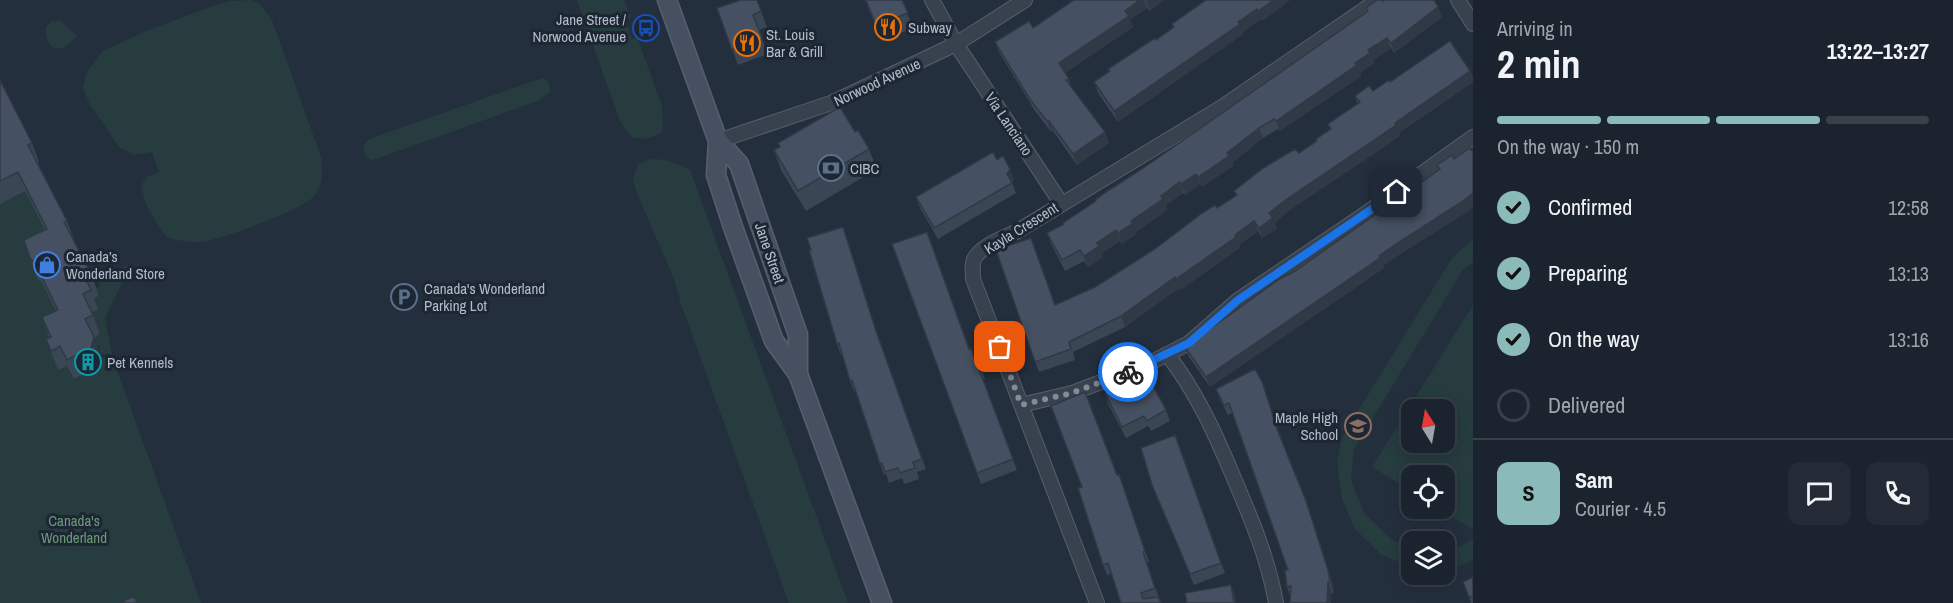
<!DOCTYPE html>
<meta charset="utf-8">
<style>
:root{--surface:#1b232e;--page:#242b36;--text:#f1f3f6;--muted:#a0a4aa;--line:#39404a;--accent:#8bbbb9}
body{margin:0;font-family:"Archivo Narrow",sans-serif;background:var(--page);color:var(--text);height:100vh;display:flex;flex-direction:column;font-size:22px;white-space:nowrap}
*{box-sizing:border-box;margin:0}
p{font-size:20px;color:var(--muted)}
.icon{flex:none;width:33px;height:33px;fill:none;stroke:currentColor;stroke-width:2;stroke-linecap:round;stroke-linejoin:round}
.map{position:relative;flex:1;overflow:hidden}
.drawer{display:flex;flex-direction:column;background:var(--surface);width:480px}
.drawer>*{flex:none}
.needle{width:39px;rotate:349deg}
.fabs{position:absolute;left:1401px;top:399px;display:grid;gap:12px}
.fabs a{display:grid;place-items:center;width:54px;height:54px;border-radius:12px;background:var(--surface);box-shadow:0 3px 15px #0003,0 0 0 2px var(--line);font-size:30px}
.pin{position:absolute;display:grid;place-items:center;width:51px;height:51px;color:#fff;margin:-26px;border-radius:12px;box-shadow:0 3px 9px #0006}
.courier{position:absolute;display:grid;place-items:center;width:60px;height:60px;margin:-30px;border:4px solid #1a73e8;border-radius:50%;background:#fff;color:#222;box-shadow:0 2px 8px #0007}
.head em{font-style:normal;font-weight:800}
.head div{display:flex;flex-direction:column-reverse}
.head{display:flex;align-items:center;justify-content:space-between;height:102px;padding:0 24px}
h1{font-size:39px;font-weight:800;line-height:45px}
.bar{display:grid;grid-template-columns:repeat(4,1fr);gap:9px 6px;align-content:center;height:72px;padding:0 24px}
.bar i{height:8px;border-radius:4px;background:var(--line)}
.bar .current{background:var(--accent)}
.bar p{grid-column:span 4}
.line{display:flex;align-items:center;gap:15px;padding:0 24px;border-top:2px solid var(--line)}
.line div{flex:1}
.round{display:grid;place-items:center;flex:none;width:63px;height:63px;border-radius:12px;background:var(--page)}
ol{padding:0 24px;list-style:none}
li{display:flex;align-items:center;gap:18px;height:66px}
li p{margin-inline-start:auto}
li .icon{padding:6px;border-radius:50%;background:var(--accent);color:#111;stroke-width:4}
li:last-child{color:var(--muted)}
li i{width:33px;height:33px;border:3px solid var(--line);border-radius:50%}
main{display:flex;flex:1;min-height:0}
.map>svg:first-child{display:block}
.green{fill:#263c3f;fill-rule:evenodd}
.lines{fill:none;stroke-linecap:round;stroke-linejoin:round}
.minor-casing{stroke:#565f6c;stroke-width:16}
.secondary-casing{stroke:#565f6c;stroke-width:21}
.minor{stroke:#38414e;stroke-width:14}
.secondary{stroke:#465061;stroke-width:18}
.wall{fill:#3b4654}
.shaded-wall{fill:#303945}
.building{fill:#455162;stroke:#303945;stroke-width:1.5}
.done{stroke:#828b98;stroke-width:6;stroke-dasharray:0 10.8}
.route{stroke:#1a73e8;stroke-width:8}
.labels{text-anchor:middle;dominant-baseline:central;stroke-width:6;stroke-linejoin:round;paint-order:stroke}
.poi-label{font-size:15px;fill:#b4bcc9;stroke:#1d2633;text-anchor:start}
.street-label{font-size:15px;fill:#b4bcc9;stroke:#1d2633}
.park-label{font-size:15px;fill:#6b9a76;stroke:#1d2633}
</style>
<main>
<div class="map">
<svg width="1473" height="603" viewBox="0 0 1473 603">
<rect width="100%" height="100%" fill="#242f3e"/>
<path class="green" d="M252,0L260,4L272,20L321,157C323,170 323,187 313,197C300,211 220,240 200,242C190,243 178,240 168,238C155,222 145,207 141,185L147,177L159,172L152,152L134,155L119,147L89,103L83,87L87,71L103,51L146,31L210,7L231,1Z
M577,0H624L631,17L625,20L632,39L637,37L662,106L663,131C651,139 644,140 631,137L620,121Z
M52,21H61L77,36C63,54 45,54 46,27Z
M542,78L548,80L551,91L540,100L379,158L371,160L365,156C362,148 364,141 372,138Z
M0,85L39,162L33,165L44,180L74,240L72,241L96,288L100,286L97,280L128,264L129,269L105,318L112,354H100L99,345L69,370L74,379L98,367L101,357L109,360L113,359L201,603H0Z
M652,159C667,159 677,163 690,170L848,603H789L681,304L674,279L637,193L633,179L638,164Z
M1473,239V262L1463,270L1354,449L1351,480L1364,513L1392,540L1411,548V567L1382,555L1355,529L1342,499L1337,463L1342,437L1452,258Z
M1473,305V529L1439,509L1444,508V476H1412L1411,491L1372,467ZM1412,410H1444V442H1412Z
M1473,540V560L1455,567L1445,568V550H1452Z"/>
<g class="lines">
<defs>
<path id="minor" d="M932,0L956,44L1061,203
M1458,0L1473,24
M718,141L831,103L956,44L1025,0
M1167,354C1196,391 1215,433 1233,476C1251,518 1268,558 1276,603
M1021,405L1072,393L1109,379L1148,364L1189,343L1238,300L1362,216L1473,137
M1097,603L973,279C973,272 971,262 976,256C985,244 1005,237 1018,231L1222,107L1378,0"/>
<path id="secondary" d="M667,0L718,141L716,175L733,227L774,341L798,374L882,603
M718,141L739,164L798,335V374"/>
</defs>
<use href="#minor" class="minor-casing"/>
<use href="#secondary" class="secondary-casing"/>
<use href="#minor" class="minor"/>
<use href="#secondary" class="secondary"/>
</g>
<path class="wall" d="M757,0L767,27L759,30L767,54L738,65L717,8Z
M865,0H902L913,28L882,41Z
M1074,0H1164L1150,11L1147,8L1130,20L1133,27L1065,73L1069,79L1072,89L1109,143L1077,165L1053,131L1051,132L1035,111L999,52L995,42L1033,28Z
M1206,0H1290L1276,11L1262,21L1261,19L1243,32V34L1118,122L1098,93L1094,82L1109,72L1108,69L1156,40L1173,27L1172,24Z
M1383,1L1438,7L1442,17L1394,53L1391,48L1373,60L1374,63L1360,73L1361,76L1280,131L1278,129L1263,138L1232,163L1233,166L1202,187L1200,184L1185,195L1183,193L1166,205L1167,210L1136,232V234L1122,244L1120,241L1102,253L1103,257L1088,267L1084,261L1065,271L1051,244L1047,233L1063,225L1367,12L1366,8Z
M1470,71L1473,78V82L1399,133L1400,136L1384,147L1288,211L1275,223L1277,229L1262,238L1258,231L1239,245L1240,248L1180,290L1179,288L1125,327L1073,352L1075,360L1039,372L996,250L1055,305L1095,287L1217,208L1236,196L1234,191L1299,153L1316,141L1330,130L1328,124L1358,104L1355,96L1373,91L1390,82Z
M0,80L32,143L39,162L38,163L67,221L74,240L92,276L99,296L94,298L98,309L92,312L100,334L94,338L101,357L98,367L74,379L67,366L58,370L46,339L49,338L42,317L56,311L42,282L37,278L24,240L45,230L25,191L0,204Z
M855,132L869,149L877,169L806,211L781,170L774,150L780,147L778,143Z
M1473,149V207L1467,212L1400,254L1383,266L1384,268L1210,387L1189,357L1185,347L1439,170L1437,165L1454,159Z
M997,160L1014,179L1012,183L1016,193L938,239L920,208L916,197Z
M892,244L974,357L977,356L985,379L983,380L1017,470L981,484Z
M809,250L880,341L926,469L917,472L919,479L904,484L902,478L889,483L886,474L884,475L855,391H854L850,381L842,354L841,355L837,344Z
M1263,384L1280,435L1332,581L1334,593L1290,596L1287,587L1288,570L1232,413L1228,415L1220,400L1216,389Z
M1105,393L1166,410L1170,421L1151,431L1148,426L1126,438L1108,404Z
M1175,435L1225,573L1194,585L1152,485Z
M1123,485L1149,562H1146L1161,603H1122L1111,574L1107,575L1103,565Z
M1473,577V603H1471L1463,582Z"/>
<path class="shaded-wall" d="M1140,0H1144L1147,8L1130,20L1133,27L1063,74L1059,63L1125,11Z
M1146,0H1164L1150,11L1146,1Z
M1274,0H1290L1276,11L1262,21L1258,11Z
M1438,7L1442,17L1394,53L1391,43Z
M1257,9L1261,19L1243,32V34L1118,122L1114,111Z
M1387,38L1391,48L1373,60L1374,63L1360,73L1361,76L1280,131L1276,121L1355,63L1368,50Z
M1470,71L1473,78V82L1399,133L1400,136L1384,147L1288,211L1275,223L1277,229L1262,238L1259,228L1269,213L1284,201Z
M1049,121L1053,131L1051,132L1048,122Z
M1259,128L1263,138L1232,163L1233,166L1202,187L1198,177Z
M1105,132L1109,143L1077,165L1073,154Z
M1010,169L1014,179L1012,183L1007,174Z
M1196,174L1200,184L1185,195L1181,184Z
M1180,182L1183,193L1166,205L1167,210L1136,232V234L1122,244L1118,233L1161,196Z
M1473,193V207L1467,212L1400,254L1383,266L1384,268L1210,387L1206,377L1396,244Z
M1254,221L1258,231L1239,245L1240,248L1180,290L1176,279Z
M1116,230L1120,241L1102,253L1103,257L1088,267L1084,256L1097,243Z
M1175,277L1179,288L1125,327L1121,316Z
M94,337L101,357L98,367L91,348Z
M1310,512L1332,581L1334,593L1330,582Z
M1328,582L1332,593L1331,603H1327Z
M1231,585L1235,595L1236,603H1234Z"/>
<path class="building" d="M741,0H757L761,11L753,15L762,38L732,50L717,8Z
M866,0H902L908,13L876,25Z
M1074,0H1140L1125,11L1129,16L1059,63L1069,79L1066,80L1105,132L1073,154L1049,121L1048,122L1031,101L995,42L1029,21L1033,28Z
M1206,0H1274L1258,11L1257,9L1238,22L1240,24L1114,111L1094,82L1110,71L1108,69L1155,38L1156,40L1174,27L1172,24Z
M1377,0H1383V1L1385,0H1434L1438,7L1391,43L1387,38L1368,50L1370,53L1355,63L1357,65L1276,121L1274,119L1259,128L1227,153L1229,156L1198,177L1196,174L1181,184L1180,182L1161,196L1163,199L1131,221L1133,223L1118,233L1116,230L1097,243L1099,246L1084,256L1080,250L1062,260L1047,233L1064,224L1063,223L1096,201L1095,200L1109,190L1142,169L1368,11L1366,8Z
M1450,41L1470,71L1395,123L1396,125L1380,136L1284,201L1269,213L1273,218L1259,228L1254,221L1235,235L1236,237L1176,279L1175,277L1121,316L1069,342L1071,349L1035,362L996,250L1031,238L1055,305L1095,287L1155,249L1201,214L1215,205L1217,208L1237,195L1234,191L1262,169L1295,149L1299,153L1317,141L1316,139L1331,129L1328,124L1360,102L1355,96L1369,86L1373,91L1389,80L1390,82Z
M0,80L32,143L28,145L67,221L64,222L92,276L86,279L91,290L83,294L93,315L85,319L94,337L91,348L67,360L60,346L51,351L46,339L51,337L42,317L58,310L35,263L30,258L24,240L47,229L18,172L0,181Z
M840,107L855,132L858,130L869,149L798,191L774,150L780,147L778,143Z
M1470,148L1471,150L1473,149V193L1463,201L1396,244L1379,256L1380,258L1206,377L1185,347L1278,280L1295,271L1440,169L1437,165L1452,155L1454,159Z
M993,152L997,160L1003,156L1010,169L1007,174L1012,183L934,228L916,197Z
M843,227L876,331L922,459L913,462L915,468L900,473L898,468L885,472L882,463L880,464L852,380L850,381L839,343L837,344L809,250H811L807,238Z
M927,232L969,349L971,348L974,357L977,356L981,368L979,369L1013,459L977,473L892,244Z
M1255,369L1263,384L1277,429L1306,501L1328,570L1330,582H1328L1327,603H1290L1291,586L1287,587L1285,570H1288L1229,403L1224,405L1216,389Z
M1146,373L1166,410L1147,421L1144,416L1122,427L1105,393Z
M1085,392L1117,475L1119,474L1145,551L1143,552L1155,588L1141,593L1143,599L1158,597L1161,603H1121L1108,563L1103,565L1078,488L1082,487L1051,406Z
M1175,435L1221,563L1190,574L1152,485L1141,448Z
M1473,577V596L1469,597L1463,582Z
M1231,585L1234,603H1187L1185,593Z
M134,596L137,603H120Z"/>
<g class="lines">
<path class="done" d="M1000,347L1021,405L1072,393L1128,372"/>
<path class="route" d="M1128,372L1189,343L1238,300L1397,192"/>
</g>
<defs>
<symbol id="restaurant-ring" viewBox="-11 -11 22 22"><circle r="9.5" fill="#1d2633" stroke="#e8710a" stroke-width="1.5"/><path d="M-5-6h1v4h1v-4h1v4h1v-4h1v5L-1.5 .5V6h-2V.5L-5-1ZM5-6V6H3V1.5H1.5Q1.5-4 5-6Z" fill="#e8710a"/></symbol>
<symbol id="bus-ring" viewBox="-11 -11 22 22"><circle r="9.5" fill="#1d2633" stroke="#1a4fb4" stroke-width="1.5"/><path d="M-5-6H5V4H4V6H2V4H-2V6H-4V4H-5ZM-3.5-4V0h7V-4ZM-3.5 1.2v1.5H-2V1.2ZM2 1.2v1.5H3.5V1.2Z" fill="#1a4fb4"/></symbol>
<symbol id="bank-ring" viewBox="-11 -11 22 22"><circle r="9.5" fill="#1d2633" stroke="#5c6f8a" stroke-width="1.5"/><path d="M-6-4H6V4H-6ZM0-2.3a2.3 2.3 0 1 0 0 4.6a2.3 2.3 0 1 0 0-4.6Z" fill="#5c6f8a"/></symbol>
<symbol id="shop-ring" viewBox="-11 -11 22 22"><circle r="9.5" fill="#1d2633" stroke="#3f7fe0" stroke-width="1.5"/><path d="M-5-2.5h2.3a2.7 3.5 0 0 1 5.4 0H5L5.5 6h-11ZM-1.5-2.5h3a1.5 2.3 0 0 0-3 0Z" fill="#3f7fe0"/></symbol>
<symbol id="parking-ring" viewBox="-11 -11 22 22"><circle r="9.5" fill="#1d2633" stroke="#5c6f8a" stroke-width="1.5"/><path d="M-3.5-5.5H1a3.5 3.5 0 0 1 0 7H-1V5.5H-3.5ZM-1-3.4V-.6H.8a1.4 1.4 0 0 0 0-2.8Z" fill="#5c6f8a"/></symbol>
<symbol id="building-ring" viewBox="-11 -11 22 22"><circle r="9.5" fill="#1d2633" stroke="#0f9aa8" stroke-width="1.5"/><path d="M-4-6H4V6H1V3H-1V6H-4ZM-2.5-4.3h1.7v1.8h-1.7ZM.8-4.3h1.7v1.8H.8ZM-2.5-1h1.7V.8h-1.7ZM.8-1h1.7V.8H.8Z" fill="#0f9aa8"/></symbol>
<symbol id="school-ring" viewBox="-11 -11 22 22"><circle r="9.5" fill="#1d2633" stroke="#8d6e63" stroke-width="1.5"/><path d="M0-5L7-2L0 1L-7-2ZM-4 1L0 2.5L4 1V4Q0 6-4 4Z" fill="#8d6e63"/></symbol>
</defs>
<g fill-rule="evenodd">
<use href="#restaurant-ring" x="873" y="12" width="30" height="30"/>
<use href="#bus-ring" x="631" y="13" width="30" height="30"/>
<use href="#restaurant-ring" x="732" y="28" width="30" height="30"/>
<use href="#bank-ring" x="816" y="153" width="30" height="30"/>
<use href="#shop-ring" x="32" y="250" width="30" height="30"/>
<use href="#parking-ring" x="389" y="282" width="30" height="30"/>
<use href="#building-ring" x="73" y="347" width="30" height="30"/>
<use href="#school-ring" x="1343" y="411" width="30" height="30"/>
</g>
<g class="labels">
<g class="poi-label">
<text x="626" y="19" text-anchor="end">Jane Street /<tspan x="626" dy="17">Norwood Avenue</tspan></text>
<text x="908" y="27">Subway</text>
<text x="766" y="34">St. Louis<tspan x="766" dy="17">Bar &amp; Grill</tspan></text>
<text x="850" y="168">CIBC</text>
<text x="66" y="256">Canada’s<tspan x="66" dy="17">Wonderland Store</tspan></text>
<text x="424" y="288">Canada's Wonderland<tspan x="424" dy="17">Parking Lot</tspan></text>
<text x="107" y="362">Pet Kennels</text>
<text x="1338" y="417" text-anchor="end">Maple High<tspan x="1338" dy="17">School</tspan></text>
</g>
<g class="street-label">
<text transform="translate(877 82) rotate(-25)">Norwood Avenue</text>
<text transform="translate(1009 124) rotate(56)">Via Lanciano</text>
<text transform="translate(1021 228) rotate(-32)">Kayla Crescent</text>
<text transform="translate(770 253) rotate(71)">Jane Street</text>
</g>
<g class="park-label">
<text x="74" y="520">Canada's<tspan x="74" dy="17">Wonderland</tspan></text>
</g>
</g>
</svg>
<div class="fabs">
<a><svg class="needle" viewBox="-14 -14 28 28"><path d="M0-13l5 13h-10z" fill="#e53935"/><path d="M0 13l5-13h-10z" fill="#a0a4aa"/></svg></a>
<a><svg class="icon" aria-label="locate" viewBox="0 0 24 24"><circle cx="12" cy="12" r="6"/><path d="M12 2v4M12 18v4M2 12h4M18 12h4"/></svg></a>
<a><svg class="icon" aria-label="layers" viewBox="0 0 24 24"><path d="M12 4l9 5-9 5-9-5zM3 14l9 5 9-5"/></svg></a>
</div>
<div class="pin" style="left:1000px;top:347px;background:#ea580c"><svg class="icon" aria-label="bag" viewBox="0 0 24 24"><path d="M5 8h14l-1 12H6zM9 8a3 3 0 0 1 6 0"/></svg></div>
<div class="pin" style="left:1397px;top:192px;background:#1f2937"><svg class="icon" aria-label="home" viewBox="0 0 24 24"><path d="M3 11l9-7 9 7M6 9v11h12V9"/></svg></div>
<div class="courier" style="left:1128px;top:372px"><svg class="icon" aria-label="bike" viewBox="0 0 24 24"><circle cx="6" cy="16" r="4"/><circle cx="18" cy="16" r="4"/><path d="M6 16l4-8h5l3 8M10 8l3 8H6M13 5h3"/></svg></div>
</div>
<section class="drawer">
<div class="head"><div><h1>2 min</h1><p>Arriving in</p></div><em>13:22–13:27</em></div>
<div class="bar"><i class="current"></i><i class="current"></i><i class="current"></i><i></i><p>On the way · 150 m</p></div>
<ol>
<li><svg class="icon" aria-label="check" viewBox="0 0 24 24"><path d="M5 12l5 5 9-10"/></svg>Confirmed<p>12:58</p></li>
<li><svg class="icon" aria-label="check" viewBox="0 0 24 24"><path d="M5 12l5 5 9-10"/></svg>Preparing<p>13:13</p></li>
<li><svg class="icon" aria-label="check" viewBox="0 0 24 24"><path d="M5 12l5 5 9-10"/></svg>On the way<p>13:16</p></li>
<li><i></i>Delivered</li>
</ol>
<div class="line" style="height:108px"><b class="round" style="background:var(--accent);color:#111">S</b><div><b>Sam</b><p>Courier · 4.5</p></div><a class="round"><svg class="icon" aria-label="chat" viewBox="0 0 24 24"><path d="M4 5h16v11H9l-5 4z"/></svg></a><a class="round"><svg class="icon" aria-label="phone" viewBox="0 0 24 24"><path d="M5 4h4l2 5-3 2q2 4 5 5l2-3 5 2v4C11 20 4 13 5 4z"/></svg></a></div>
</section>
</main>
